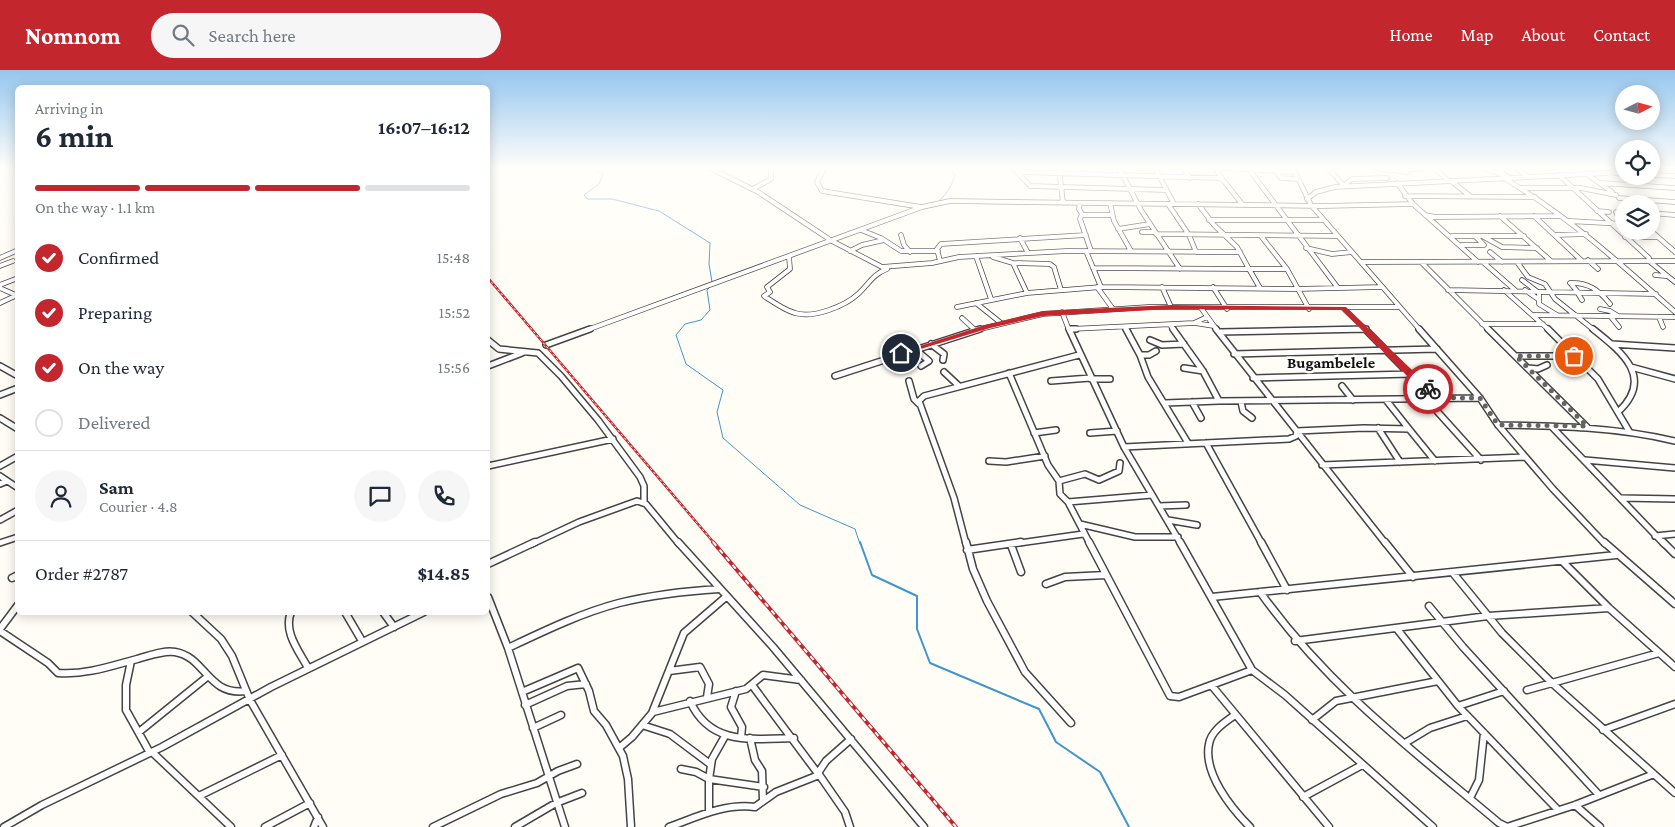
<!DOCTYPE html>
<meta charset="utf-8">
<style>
:root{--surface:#fff;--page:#f6f6f7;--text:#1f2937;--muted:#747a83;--line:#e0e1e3;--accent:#c4262e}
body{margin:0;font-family:"Crimson Pro",serif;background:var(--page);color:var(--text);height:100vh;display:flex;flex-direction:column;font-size:19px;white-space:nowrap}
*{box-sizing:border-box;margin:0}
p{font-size:16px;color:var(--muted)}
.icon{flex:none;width:28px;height:28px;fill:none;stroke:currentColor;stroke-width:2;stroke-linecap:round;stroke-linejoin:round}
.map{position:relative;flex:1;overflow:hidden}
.drawer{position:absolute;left:15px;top:15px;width:475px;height:530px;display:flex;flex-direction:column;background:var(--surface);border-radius:8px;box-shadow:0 2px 12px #0003}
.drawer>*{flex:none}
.needle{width:32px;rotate:84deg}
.controls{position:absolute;left:1615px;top:15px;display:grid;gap:10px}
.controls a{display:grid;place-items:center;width:45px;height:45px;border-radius:50%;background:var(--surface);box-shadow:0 2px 12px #0003;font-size:25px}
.pin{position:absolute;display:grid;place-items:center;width:42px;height:42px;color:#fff;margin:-21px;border:2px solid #fff;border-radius:50%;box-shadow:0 1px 5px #0007}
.courier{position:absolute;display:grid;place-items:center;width:50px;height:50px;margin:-25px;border:4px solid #c4262e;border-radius:50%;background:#fff;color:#222;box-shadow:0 1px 6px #0007}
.head em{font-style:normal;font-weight:700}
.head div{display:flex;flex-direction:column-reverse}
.head{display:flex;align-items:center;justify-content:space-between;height:85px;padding:0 20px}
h1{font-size:32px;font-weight:700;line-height:38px}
.bar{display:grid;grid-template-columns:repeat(4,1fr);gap:8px 5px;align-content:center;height:60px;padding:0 20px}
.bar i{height:6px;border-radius:4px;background:var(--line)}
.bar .on{background:var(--accent)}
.bar p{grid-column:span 4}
.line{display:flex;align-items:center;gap:12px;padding:0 20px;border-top:1px solid var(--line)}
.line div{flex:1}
.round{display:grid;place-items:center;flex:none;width:52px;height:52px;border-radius:26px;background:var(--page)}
ol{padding:0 20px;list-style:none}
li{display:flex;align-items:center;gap:15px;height:55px}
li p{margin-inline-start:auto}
li .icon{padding:5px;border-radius:50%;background:var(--accent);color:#fff;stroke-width:4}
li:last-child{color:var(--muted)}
li i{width:28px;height:28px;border:2px solid var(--line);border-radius:50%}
header{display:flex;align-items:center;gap:30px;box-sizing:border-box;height:70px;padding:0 25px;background:var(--accent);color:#fff}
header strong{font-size:24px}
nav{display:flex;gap:28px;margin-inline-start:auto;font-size:18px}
.search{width:350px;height:45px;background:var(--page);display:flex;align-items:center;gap:12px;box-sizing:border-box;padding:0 18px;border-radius:28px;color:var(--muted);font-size:19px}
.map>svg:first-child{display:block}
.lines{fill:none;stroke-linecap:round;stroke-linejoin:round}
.stream-far1{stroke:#3f96cf;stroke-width:1}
.stream{stroke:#3f96cf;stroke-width:2}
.minor-far2-casing{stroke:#444;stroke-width:5.5}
.minor-far1-casing{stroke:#444;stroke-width:8}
.minor-casing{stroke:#444;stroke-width:9}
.minor-far2{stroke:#fff;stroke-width:4}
.minor-far1{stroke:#fff;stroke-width:5}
.minor{stroke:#fff;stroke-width:6}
.rail-far1-casing{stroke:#c4262e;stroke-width:2.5}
.rail-casing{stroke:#c4262e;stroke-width:4}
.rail-far1{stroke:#fff;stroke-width:1;stroke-dasharray:2.5;stroke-linecap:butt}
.rail{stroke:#fff;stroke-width:2;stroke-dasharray:5;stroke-linecap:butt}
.route{fill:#c4262e}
.done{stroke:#646461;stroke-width:5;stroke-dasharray:0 9}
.labels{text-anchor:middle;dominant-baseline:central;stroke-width:5;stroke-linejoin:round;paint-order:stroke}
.quarter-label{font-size:16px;font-weight:bold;fill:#111;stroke:#fff}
</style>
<header>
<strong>Nomnom</strong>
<div class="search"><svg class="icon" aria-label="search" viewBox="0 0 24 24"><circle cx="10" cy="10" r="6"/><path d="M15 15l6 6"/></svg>Search here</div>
<nav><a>Home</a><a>Map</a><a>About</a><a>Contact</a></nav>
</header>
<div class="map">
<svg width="1675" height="757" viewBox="0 0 1675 757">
<rect width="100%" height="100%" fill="#fffdf5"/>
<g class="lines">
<path class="stream-far1" d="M532,98H540
M591,98L603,104L599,114L584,125L587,129H612L659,141L710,173L709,194L712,212
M937,133C946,125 951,117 955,106L951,98
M710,217L707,220L710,240L701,250L685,254L676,265L686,294L723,320L717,342L723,368L800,435L855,459L860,474"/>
<path class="stream" d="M860,472L872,505L917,526V559L930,593L1039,639L1056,672L1100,702L1129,757"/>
<defs>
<path id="minor-far2" d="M710,98L758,122L832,171L882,197L932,193L959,187L1067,181L1240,182
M824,98L817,112L822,121L921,137
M1014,98L1030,116L1166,120
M1059,98L1063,133
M1119,98L1141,140L1180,199
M1155,98L1174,134
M1183,98L1190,108
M1215,98L1223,110
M1225,98L1295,102
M1248,98L1338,218
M1293,98L1311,135L1420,260
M1328,98L1344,116
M1376,98L1407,102
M1434,98L1449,111
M1484,98L1503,105
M1505,98L1499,100L1510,109
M1517,98L1528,107
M1274,99L1281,108L1297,109
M1404,100L1424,98
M1017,102L1219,108L1224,111L1242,134
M1614,103H1624
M1587,104L1612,122
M1559,105L1649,188V191L1675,212
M1651,105L1675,106
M1628,106L1639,115
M1507,110C1569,147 1621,194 1675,242
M1451,111L1470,126
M1397,113L1413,134L1478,192
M1601,113L1675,118
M1347,116L1344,115L1352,109L1387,108
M1522,118H1581L1616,125
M753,119L771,109V98
M1405,126L1535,127
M1619,128L1675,132
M1307,129L1316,122L1335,117L1608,103L1622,98
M1080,133L1079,139L1082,144L1080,149L1091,181
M1110,133L1114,151L1131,181
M1168,134L1189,165L1196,182
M1198,134L1214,155L1237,177L1249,199H1287L1309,239
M1597,141L1609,142
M1651,143L1675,145
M1617,144L1616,142L1624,141
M1082,145H1112
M1425,145L1435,147L1559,146
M1500,146L1551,191
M1534,146L1581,190
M1209,150H1324
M1569,151L1624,154
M1118,159L1150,154
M861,160L881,168L901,181H938
M1651,161L1675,182
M1142,162H1155
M1156,164L1338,166
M901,165L904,175L910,182
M1555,165L1586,164
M1261,166L1287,199
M1452,166H1524
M1484,167L1502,177L1537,178
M1625,167H1657
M1020,168L1028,183
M1462,175H1484L1476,167
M1306,178L1332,184L1352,182
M850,181L862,175L884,170
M1086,181L1101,217
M1490,182L1502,192
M976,186L991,229
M789,187L790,199L767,217L770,222L764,226C773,232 784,240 795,243C813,249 845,236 858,224C868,215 873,204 887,199
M993,187L1013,193L1027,223
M0,188L18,180
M1588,190L1598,199
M940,191L937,179L941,174L1086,165
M1362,192L1675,191
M1421,192L1489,260
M1517,192L1528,207L1545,214L1555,229L1594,260
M1013,193L1050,194L1054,197L1061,220
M1484,193L1515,220
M0,196L13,191
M1093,198L1249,199L1260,218
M1655,205L1666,206
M1522,210L1539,223V234L1557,245
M0,215L18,208
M1097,217L1113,239
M1162,217L1171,237
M1213,217L1227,239
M0,218L18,226
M1448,220L1656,224
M1504,220L1549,260
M1525,220L1538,229
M1577,222L1582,230
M1578,222L1570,213C1588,212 1599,220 1610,234
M0,233L15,226
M976,233L1001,253
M957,237L1027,223L1101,217L1296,219L1382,217
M1201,238L1217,260
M1344,239L1366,260
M1600,239L1610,241L1618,246
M1062,242L1069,260
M1534,245L1675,247
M1611,247L1619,257
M1659,247L1663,257
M962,248L975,260
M1195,253L1214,256
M1482,254H1543
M1170,255L1174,260
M1125,257L1127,260
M1071,259L1194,253L1207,247
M587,260L922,137L950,131L1322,136L1413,134
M976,260L1043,244L1149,237H1400
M1318,260L1366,259"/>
<path id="minor-far1" d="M1069,259L1124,377L1181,474
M1071,259H1076
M1126,259L1140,285L1148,307L1188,373
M1173,259L1203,301L1219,331L1480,328
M1216,259L1386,474
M1365,259L1433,328
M1419,259L1480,328L1498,355L1553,419L1605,474
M1488,259L1587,357
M1548,259L1598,309L1629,361
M1593,259C1622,282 1655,308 1618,342
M1219,262L1366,259
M488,270L499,279L538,283L561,306L598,350L640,407L644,416V432
M1150,270L1162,275L1184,274
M931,274L944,284L943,290
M1612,274L1675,278
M546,275L590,259
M915,279L929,291L921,296
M1234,284L1437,279
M1140,285H1149L1156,281
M1516,286H1574
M0,296L18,306
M488,296L522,283
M1631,297L1675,309
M1184,298L1203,301
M1528,298L1538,299L1547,295
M944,302L959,316
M1009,303L1048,395L1059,411L1060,424L1068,432L1090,474
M835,306L980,259
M1253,308L1411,304
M1091,309H1110
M909,311L914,329L919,334
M1051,311L1090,308
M1342,316L1353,330
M1426,318L1448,327
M0,325L18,318
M1426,329L1481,390
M1192,332L1201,348
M1241,332L1243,341L1252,348
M1165,333L1219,331
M0,348L18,359
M1498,355C1558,356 1616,357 1675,371
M1552,357L1664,474
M1378,358L1400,392
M1409,359L1435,391
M1034,363L1056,360
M1090,363L1117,361
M1206,373L1262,474
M1124,377L1289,369L1296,366L1297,361L1364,358L1409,359L1386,330
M1585,390L1675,398
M989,391L1006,392L1045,386
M1322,395L1525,387
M0,396L18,386
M488,396L613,369
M0,406L18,418
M1059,411L1085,404L1099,410L1119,401L1120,393
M0,414L7,411
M1621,428L1675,429
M1068,432L1152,425
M1159,436L1186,435
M0,450L18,440
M1168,450L1197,455
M1080,454L1135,467H1178
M1655,466L1675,464
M0,473L18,467
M532,474L579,452L637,431L646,434L679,474
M966,474L954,428L919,331L924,326L1079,285
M1012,474L1083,464"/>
<path id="minor" d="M678,472L773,577L924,757
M966,472L973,499L987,531L1025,602L1071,653
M1089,472L1170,626L1179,627L1252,600
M1180,472L1252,600L1285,625L1433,757
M1261,472L1287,520
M1385,472L1413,507
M1604,472L1675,534
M1663,472L1675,484
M1011,475L1021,502
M967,480L1021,472
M1562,491L1609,538L1675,597
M488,494L535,472
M1453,503L1502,563L1552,613L1675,723
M12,508L18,505
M1046,514L1065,507L1106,505
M1260,522C1328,617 1411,679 1499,753L1507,757
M488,527L508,578L565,757
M1212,527L1616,485
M1429,536L1463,577L1599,725
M192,542L221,569L232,586L250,630L323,757
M291,542C283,562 299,581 308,598
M345,542L362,571
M383,542L394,557
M0,559L18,535
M1397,559L1458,636L1558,740
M0,561L48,593L58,603C86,605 111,596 137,589C149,586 163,580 175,582C206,587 207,626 246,621
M1295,571L1488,546L1609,538
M508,578C544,561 581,543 619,533C652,525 686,521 719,519
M131,591L126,615V640L150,683
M669,601L700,597L709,614L707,627
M1212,616L1329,757
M1527,620L1659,583
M736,621L731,637L742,657L741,668
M522,622L578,598L589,621L594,641L606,655L623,686L628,709L631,757
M690,631C710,676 752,669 794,668
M525,635L567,616L586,614
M1458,636L1504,621
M652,643L684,563L727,526
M1235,645C1225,652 1211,661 1209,674C1203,703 1231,738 1250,757
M1312,650L1336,631L1438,611
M642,655L670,664L710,694
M533,658L561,645
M1603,660L1675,634
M139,662L207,607
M725,666L712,689L709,709L764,717
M750,668L755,690L762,701L763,731
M1405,673L1430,658L1467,646
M619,678L632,667L653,642L746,619L763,605L801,610
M152,682L231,757
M681,699L696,702L709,709V742
M199,726L282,685
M1303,727L1362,695
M1470,728L1479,710L1484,663
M1575,735L1600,757
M4,757L42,735L162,677L271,617L424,542
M265,757L310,733
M314,757L318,747
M433,757L501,724L537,713L558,701L577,694
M515,757L556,733L582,723
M669,757C697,747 725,733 755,737L776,722L819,705L752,615
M850,757L845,742L818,703L826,691L851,669
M1507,757L1575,735L1654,704"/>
</defs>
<use href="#minor-far2" class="minor-far2-casing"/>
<use href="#minor-far1" class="minor-far1-casing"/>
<use href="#minor" class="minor-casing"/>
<use href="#minor-far2" class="minor-far2"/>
<use href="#minor-far1" class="minor-far1"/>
<use href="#minor" class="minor"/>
<defs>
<path id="rail-far1" d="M488,208L715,474"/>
<path id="rail" d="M713,472L956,757"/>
</defs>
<use href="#rail-far1" class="rail-far1-casing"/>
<use href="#rail" class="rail-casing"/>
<use href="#rail-far1" class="rail-far1"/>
<use href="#rail" class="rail"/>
</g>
<linearGradient id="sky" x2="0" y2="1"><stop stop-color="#95c6ee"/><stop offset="0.48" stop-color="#fffefa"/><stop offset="1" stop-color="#fffefa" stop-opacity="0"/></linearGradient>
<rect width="1675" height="204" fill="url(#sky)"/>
<path class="route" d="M1171,235L1346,237L1432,319L1428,321L1420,319L1342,240L1171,239L1043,246L990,258L904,284L898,283L985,255L1043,241Z"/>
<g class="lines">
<path class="done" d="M1428,319L1454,328H1480L1498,355L1587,356L1516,286H1574"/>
</g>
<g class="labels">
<g class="quarter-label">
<text x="1331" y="292">Bugambelele</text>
</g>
</g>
</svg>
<div class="controls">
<a><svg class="needle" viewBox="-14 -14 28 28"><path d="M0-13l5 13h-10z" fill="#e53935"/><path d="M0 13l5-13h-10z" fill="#747a83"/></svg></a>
<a><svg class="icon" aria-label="locate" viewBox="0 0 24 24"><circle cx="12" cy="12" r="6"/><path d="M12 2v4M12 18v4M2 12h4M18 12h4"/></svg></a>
<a><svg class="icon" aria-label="layers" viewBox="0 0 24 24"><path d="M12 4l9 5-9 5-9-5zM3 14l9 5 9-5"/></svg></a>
</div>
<div class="pin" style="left:1574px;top:286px;background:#ea580c"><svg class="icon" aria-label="bag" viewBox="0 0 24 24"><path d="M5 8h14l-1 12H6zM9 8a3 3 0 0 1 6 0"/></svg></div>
<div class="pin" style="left:901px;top:283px;background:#1f2937"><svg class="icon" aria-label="home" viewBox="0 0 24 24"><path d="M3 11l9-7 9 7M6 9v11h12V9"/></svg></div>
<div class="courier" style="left:1428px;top:319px"><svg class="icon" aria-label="bike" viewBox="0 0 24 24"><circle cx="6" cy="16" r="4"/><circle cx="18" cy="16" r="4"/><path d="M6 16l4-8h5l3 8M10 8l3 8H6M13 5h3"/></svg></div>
<section class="drawer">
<div class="head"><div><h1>6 min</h1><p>Arriving in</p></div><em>16:07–16:12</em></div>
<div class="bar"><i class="on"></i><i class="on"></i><i class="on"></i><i></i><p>On the way · 1.1 km</p></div>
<ol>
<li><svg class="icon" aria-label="check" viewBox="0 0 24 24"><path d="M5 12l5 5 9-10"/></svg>Confirmed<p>15:48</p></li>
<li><svg class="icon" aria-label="check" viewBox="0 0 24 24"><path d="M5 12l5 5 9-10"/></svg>Preparing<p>15:52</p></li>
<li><svg class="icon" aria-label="check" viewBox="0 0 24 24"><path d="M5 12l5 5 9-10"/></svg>On the way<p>15:56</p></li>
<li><i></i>Delivered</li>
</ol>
<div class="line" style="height:90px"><a class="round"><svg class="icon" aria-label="person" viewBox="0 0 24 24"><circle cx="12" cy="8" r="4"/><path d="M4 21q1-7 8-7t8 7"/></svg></a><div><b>Sam</b><p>Courier · 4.8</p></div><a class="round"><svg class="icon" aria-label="chat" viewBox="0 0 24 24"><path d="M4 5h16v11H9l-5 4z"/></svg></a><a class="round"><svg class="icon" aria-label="phone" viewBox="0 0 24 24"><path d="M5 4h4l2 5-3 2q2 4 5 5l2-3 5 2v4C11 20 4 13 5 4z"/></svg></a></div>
<div class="line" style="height:65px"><div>Order #2787</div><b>$14.85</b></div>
</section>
</div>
